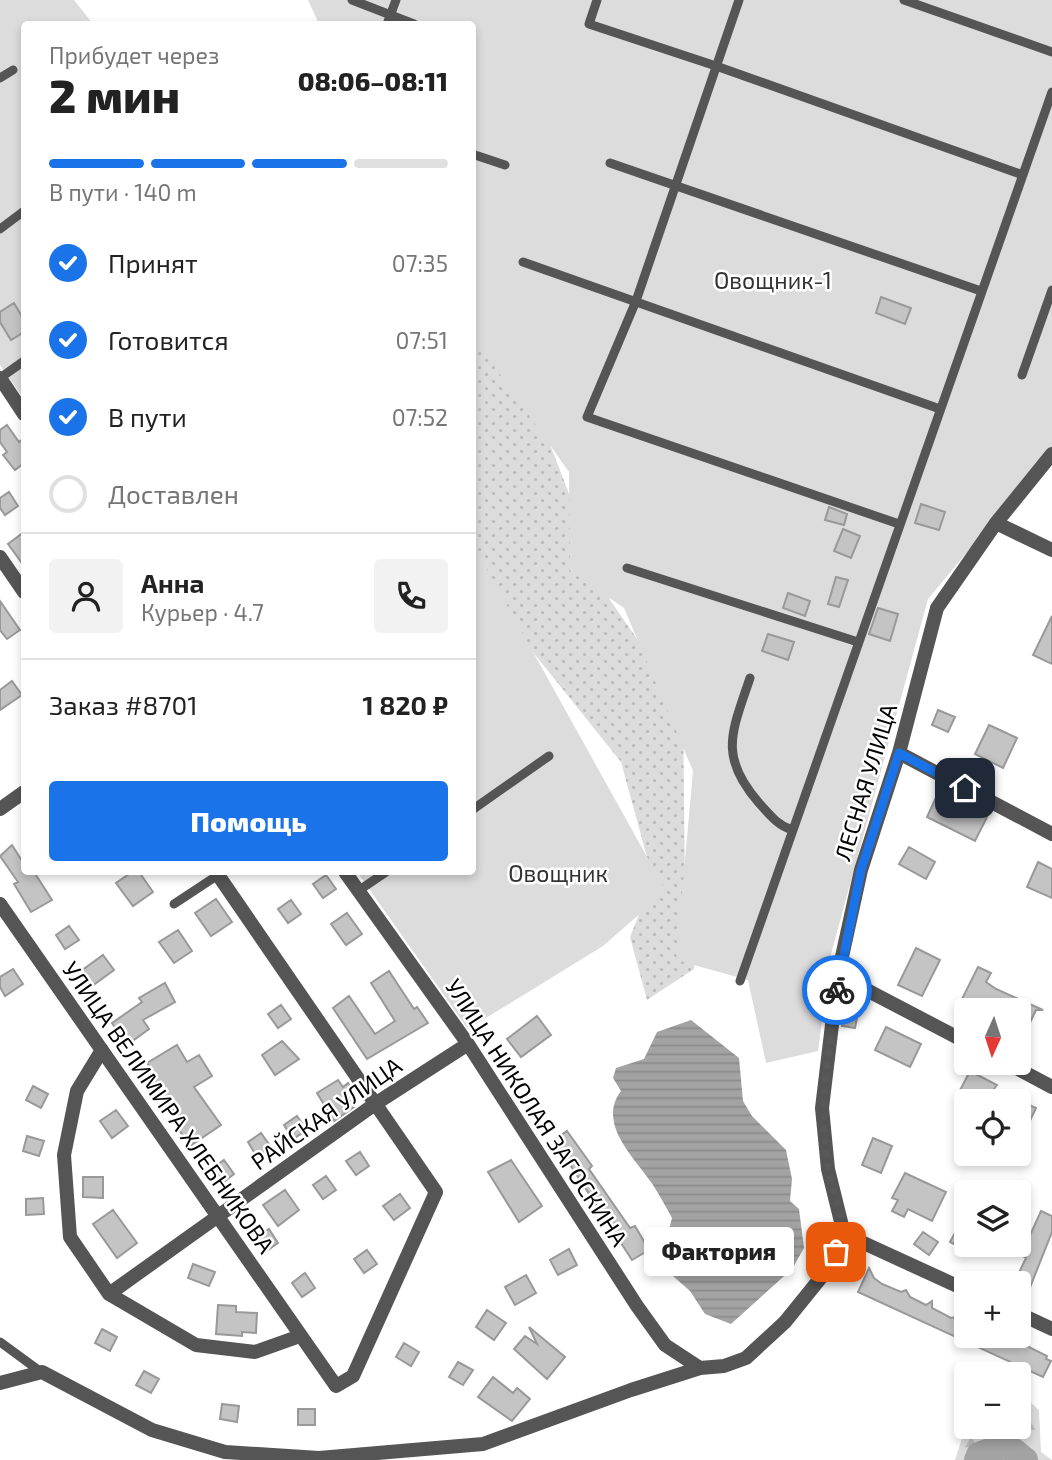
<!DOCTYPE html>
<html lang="ru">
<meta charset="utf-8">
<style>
:root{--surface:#fff;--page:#f2f2f2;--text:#222;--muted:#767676;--line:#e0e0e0;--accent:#1a73e8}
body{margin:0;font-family:"Exo 2",sans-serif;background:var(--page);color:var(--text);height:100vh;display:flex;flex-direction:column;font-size:26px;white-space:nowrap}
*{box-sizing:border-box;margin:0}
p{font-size:23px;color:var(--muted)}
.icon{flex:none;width:38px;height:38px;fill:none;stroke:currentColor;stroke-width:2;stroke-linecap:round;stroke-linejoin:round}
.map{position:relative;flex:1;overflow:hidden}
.side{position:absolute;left:21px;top:21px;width:455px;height:854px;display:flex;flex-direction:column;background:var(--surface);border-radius:7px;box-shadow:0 4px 10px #0003}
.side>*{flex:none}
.needle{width:46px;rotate:183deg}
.tools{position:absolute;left:954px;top:998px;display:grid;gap:14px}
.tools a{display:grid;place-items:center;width:77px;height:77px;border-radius:7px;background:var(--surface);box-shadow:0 4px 10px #0003;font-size:35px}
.pin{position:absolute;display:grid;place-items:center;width:60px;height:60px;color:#fff;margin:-30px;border-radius:14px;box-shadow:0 4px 10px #0006}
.courier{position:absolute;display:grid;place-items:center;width:70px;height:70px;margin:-35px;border:5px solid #1a73e8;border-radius:50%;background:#fff;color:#222;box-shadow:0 2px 9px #0007}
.bubble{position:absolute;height:49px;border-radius:7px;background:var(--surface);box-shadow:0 4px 10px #0003;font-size:23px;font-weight:800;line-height:49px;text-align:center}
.summary em{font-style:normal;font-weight:800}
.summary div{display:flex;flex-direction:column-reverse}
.summary{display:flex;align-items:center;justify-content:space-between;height:119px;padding:0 28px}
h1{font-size:46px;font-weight:800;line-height:52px}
.bar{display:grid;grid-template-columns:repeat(4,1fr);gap:10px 7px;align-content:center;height:84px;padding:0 28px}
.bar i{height:9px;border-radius:5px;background:var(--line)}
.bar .active{background:var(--accent)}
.bar p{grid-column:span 4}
.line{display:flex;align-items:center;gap:18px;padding:0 28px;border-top:2px solid var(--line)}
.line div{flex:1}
.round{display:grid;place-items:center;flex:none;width:74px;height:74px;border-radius:7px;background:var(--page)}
ol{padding:0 28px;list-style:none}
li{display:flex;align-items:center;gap:21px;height:77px}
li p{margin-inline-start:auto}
li .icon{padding:7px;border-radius:50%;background:var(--accent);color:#fff;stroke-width:4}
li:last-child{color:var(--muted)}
li i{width:38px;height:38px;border:4px solid var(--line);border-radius:50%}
.button{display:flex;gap:14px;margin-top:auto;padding:14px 28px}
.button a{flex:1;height:80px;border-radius:7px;background:var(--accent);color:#fff;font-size:28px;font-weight:800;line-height:80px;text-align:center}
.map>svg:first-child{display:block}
.grass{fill:url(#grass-dots)}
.forest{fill:url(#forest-firs)}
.garden{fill:#dcdcdc}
.water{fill:url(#water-rules)}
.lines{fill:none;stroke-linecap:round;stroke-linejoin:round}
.river{stroke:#a3a3a3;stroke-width:26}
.building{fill:#c4c4c4;stroke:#999;stroke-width:2}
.lane{stroke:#555;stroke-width:9}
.street{stroke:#555;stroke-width:14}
.done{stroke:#595959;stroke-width:7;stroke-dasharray:0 12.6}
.route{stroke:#1a73e8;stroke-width:9}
.labels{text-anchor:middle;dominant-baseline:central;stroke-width:5;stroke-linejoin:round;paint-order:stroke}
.park-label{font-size:23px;fill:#333;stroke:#fff}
.street-label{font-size:23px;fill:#000;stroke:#fff}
</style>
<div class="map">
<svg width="1052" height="1460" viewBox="0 0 1052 1460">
<defs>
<pattern id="grass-dots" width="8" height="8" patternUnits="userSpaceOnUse" patternTransform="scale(1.75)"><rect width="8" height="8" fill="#dcdcdc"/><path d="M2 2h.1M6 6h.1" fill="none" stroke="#bbb" stroke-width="1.8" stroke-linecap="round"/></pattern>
<pattern id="forest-firs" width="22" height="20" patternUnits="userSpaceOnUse" patternTransform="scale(1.75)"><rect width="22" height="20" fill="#dcdcdc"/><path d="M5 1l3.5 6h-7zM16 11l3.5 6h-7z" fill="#bbb"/></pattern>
<pattern id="water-rules" width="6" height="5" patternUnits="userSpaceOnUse" patternTransform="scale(1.75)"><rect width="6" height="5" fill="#a3a3a3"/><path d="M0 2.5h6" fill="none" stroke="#8b8b8b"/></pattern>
</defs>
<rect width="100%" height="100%" fill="#fff"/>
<path class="grass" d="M472,242L610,600L683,705L685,888L698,939L694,969L647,1000L630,937L653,879L621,762L524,641L474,552Z"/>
<path class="forest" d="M1026,1398L1039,1410L1041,1452L1052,1460H955L966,1426H1018L1019,1399Z"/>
<path class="garden" d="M0,0H74L93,24H24V399L0,365Z
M308,0H1052V450L928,599L831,954L818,1051L766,1063L748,980L676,960L693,771L624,608L570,571L569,472L492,363L473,341L472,24H319Z
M473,544L666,891L603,946L468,1029L357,872H472Z"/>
<path class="water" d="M691,1020L739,1058L743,1101L752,1116L786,1150L792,1179L790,1201L799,1209L804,1248L792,1269L731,1324L705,1314L690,1291L665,1269L664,1249L672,1218C666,1207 660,1196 653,1185C636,1159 596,1124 621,1091L613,1078L616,1068L644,1059L657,1032Z"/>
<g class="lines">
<path class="river" d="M977,1460L979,1455L1006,1445L1025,1460"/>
</g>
<path class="building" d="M881,297L911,308L905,324L876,313Z
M14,303L24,320V332L11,340L0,322V312Z
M7,425L19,442L24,438V463L15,470L3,455L7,452L0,442V430Z
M9,492L18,506L5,515L0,508V498Z
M921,504L945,512L939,530L915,523Z
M829,507L847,514L844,525L825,520Z
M843,529L860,536L851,558L834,551Z
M24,532V566L8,544Z
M836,577L848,580L839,607L828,604Z
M788,593L810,601L805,616L783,608Z
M0,601L20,630L7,639L0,630Z
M878,608L898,614L890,641L869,634Z
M1052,616V664L1033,655Z
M768,634L794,642L788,660L762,651Z
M12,681L22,695L0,710V690Z
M938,710L955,717L948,732L932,725Z
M989,725L1017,738L1003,768L975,754Z
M939,791L987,817L975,841L927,817Z
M12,845L24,864V872H34L52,900L31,912L14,884L18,882L0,856Z
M909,847L935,862L926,879L899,864Z
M1038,862L1052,869V898L1027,887Z
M132,872H139L153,892L133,906L116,883Z
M326,875L336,889L323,898L313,884Z
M216,899L232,922L211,936L195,913Z
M291,900L301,914L288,923L278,909Z
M347,913L362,934L346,945L331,924Z
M69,926L79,940L65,949L56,935Z
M178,930L192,951L174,963L159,942Z
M916,948L940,960L922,996L898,985Z
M103,955L114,970L92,986L81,971Z
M978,967L991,973L986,982L996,989L1043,1010H1036L1018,1048V1010H970L959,1005Z
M13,969L23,984L5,996L0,987V977Z
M389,971L414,1009L417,1007L428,1023L367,1059L333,1008L349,996L375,1034L395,1021L371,983Z
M165,983L175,1002L143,1020L149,1029L127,1045L112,1023L142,1002L139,998Z
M845,999L860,1002L855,1028L842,1026Z
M281,1005L291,1019L278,1028L268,1014Z
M537,1016L551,1035L521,1057L507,1039Z
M886,1027L921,1044L910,1067L875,1050Z
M282,1041L299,1059L275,1075L262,1055Z
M177,1045L187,1062L199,1055L212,1076L194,1087L221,1125L190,1146L175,1124L180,1120L156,1082L153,1083L147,1074L152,1070L147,1063Z
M970,1071L997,1085L994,1089L1036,1108L1018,1146V1101H972L958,1094Z
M338,1080L343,1087L348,1083L355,1094L348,1098L354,1107L334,1121L317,1093Z
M33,1086L48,1094L41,1108L26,1100Z
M116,1110L128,1126L112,1138L100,1121Z
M297,1116L307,1130L293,1139L284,1125Z
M567,1131L592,1166L589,1169L630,1228L635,1226L649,1250L632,1260L554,1140Z
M261,1133L271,1147L257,1157L248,1142Z
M27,1136L44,1141L39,1156L23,1151Z
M873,1138L892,1146L881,1173L862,1165Z
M360,1152L369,1166L356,1175L346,1161Z
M224,1160L234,1174L221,1184L211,1169Z
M511,1160L542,1206L519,1222L488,1172Z
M905,1173L946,1192L932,1221L908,1209L904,1217L892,1211L898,1200L892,1198Z
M326,1176L336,1190L323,1199L313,1185Z
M83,1177H103V1198L83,1197Z
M285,1190L299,1210L278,1226L263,1205Z
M400,1194L410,1208L394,1220L383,1206Z
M43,1198L44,1214L26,1215V1199Z
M113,1210L137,1243L117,1258L93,1224Z
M1041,1211L1052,1216V1232L1027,1295L1018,1291V1283H1014L1026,1258L1021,1255Z
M966,1212V1250L950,1242Z
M269,1229L278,1243L265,1252L255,1238Z
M923,1232L938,1242L929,1255L914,1244Z
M569,1249L577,1265L558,1275L550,1260Z
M367,1250L377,1264L364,1273L354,1259Z
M193,1264L215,1272L209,1286L188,1278Z
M869,1268L874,1278L882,1284L901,1292L906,1290L910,1297L926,1305L932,1301V1308L951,1318L960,1316L966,1323V1335H993L1015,1345L1017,1341L1047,1356L1046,1359L1051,1361L1043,1377L858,1292Z
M305,1273L315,1288L302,1297L292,1283Z
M526,1275L536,1293L515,1305L505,1287Z
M218,1305L236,1306V1312L257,1313L256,1333L242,1332V1336L216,1334Z
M487,1310L506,1323L494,1340L476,1327Z
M529,1327L565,1357L547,1379L514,1349L525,1336L537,1344Z
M102,1329L117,1337L110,1351L95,1343Z
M404,1343L419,1352L411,1366L396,1357Z
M458,1362L473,1370L463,1385L449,1377Z
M144,1371L159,1379L151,1393L136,1385Z
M493,1377L513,1393L517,1388L530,1399L512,1421L478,1397Z
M222,1404L239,1406L237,1422L220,1419Z
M298,1409H315V1425H298Z"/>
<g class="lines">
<path class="lane" d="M352,0L414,24
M597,0L589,24L716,66L1023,175
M739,0L636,301L587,417L899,524
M904,0L1052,52
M387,24L396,0
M0,78L13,70
M472,154L505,165
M610,163L981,291
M0,229L24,211
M523,262L940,409
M1022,375L1052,290
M0,378L24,361
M627,568L858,642
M750,678C732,732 718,756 759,803C770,815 777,825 792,830
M472,810L549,756
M358,891L386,872
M174,904L218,875
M740,981L1052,92
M0,1342L41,1372"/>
<path class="street" d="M0,378L24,414
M996,523L1052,550
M0,557L24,592
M899,753L1052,834
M0,809L24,792
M345,872L468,1044L637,1306L665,1345L700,1368
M0,904L336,1386L353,1376L436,1192L216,872
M838,975L966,1042
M102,1050L77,1091L64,1155L70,1237L109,1294L196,1345L255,1352L300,1336
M1005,1062L1052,1087
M966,1290L844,1234L828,1169L822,1108L838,975L861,870L899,753L937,608L996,523L1052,454
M109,1294L375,1104L468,1044
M1018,1313L1052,1329
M0,1383L42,1372L152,1430L225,1452L319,1458L483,1444L631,1390L700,1368L724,1366L746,1358L785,1322L827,1270L844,1234"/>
</g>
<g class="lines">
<path class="done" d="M836,1252C850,1222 834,1200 828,1168C818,1108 829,1050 837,990"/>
<path class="route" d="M837,990L861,870L899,753L965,788"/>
</g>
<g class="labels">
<g class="park-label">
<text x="773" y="280">Овощник-1</text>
<text x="558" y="873">Овощник</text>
</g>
<g class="street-label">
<text transform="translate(865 782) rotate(-73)">ЛЕСНАЯ УЛИЦА</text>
<text transform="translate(169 1107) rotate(55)">УЛИЦА ВЕЛИМИРА ХЛЕБНИКОВА</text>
<text transform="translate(537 1112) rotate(57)">УЛИЦА НИКОЛАЯ ЗАГОСКИНА</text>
<text transform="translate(326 1113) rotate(-35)">РАЙСКАЯ УЛИЦА</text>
</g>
</g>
</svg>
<div class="tools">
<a><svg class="needle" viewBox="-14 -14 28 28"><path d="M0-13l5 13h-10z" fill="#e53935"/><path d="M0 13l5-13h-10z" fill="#767676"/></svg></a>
<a><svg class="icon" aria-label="locate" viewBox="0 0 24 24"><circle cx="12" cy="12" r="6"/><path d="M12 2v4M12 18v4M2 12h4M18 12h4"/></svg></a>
<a><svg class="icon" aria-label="layers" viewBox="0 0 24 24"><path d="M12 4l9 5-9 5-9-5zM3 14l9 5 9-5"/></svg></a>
<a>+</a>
<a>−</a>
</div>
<div class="pin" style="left:836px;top:1252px;background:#ea580c"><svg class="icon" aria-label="bag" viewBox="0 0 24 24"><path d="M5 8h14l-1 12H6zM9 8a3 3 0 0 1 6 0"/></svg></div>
<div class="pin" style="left:965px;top:788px;background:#1f2937"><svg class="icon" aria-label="home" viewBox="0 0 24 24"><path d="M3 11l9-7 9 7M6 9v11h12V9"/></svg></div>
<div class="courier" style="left:837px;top:990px"><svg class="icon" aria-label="bike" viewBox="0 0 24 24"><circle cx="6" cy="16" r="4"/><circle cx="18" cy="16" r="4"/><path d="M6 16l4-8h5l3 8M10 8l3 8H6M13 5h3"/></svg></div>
<div class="bubble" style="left:644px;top:1227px;width:150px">Фактория</div>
<section class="side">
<div class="summary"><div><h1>2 мин</h1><p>Прибудет через</p></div><em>08:06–08:11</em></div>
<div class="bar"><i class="active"></i><i class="active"></i><i class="active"></i><i></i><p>В пути · 140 m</p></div>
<ol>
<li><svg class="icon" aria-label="check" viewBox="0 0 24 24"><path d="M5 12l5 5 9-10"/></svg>Принят<p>07:35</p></li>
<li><svg class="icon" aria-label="check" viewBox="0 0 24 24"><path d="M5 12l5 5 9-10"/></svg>Готовится<p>07:51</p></li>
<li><svg class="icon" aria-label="check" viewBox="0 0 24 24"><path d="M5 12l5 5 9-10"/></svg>В пути<p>07:52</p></li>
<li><i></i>Доставлен</li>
</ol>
<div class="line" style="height:126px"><a class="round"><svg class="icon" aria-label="person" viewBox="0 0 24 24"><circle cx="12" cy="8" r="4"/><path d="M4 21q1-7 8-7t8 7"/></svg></a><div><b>Анна</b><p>Курьер · 4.7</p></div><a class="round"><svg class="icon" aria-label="phone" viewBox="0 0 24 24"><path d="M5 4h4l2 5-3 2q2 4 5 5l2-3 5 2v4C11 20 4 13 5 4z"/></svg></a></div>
<div class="line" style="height:91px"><div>Заказ #8701</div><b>1 820 ₽</b></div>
<div class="button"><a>Помощь</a></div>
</section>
</div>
